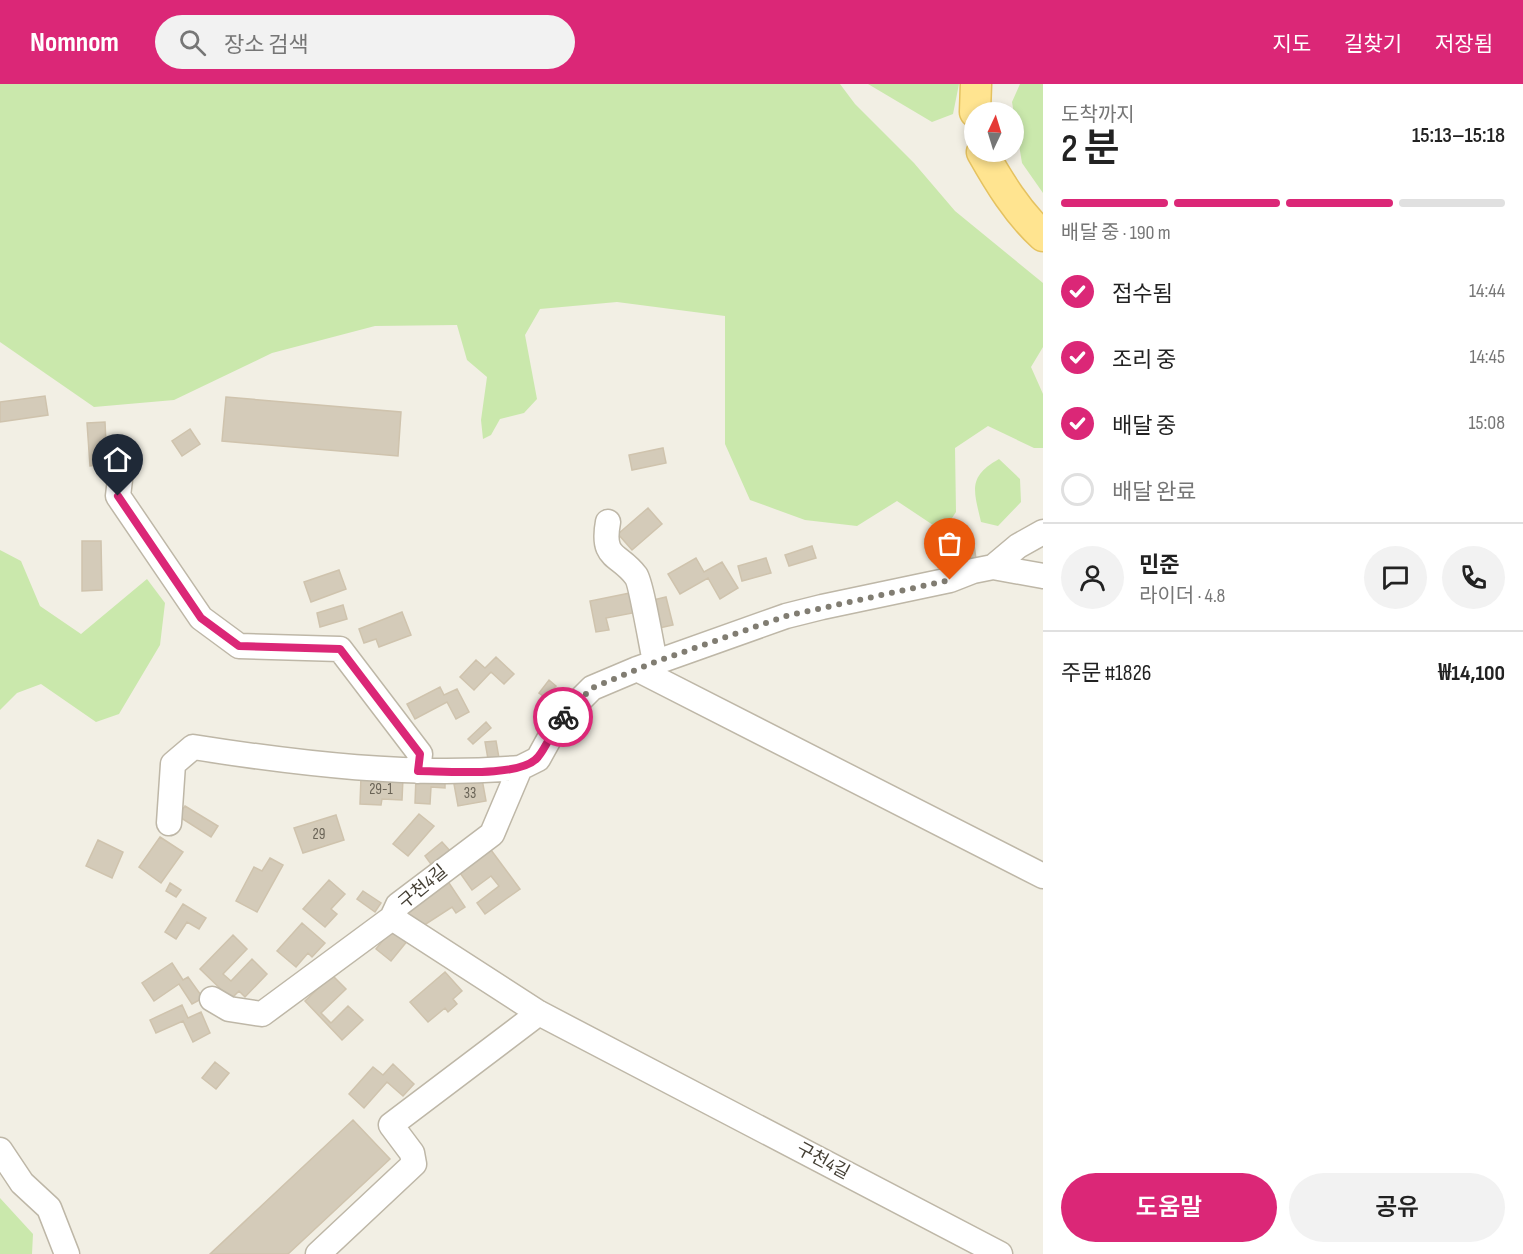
<!DOCTYPE html>
<html lang="ko">
<meta charset="utf-8">
<style>
:root{--surface:#fff;--page:#f2f2f2;--text:#222;--muted:#767676;--line:#e0e0e0;--accent:#db2777}
body{margin:0;font-family:"Sofia Sans Condensed","Noto Sans KR",sans-serif;background:var(--page);color:var(--text);height:100vh;display:flex;flex-direction:column;font-size:22px;white-space:nowrap}
*{box-sizing:border-box;margin:0}
p{font-size:20px;color:var(--muted)}
.icon{flex:none;width:33px;height:33px;fill:none;stroke:currentColor;stroke-width:2;stroke-linecap:round;stroke-linejoin:round}
.map{position:relative;flex:1;overflow:hidden}
.details{display:flex;flex-direction:column;background:var(--surface);width:480px}
.details>*{flex:none}
.needle{width:39px;rotate:4deg}
.fabs{position:absolute;left:964px;top:18px;display:grid;gap:12px}
.fabs a{display:grid;place-items:center;width:60px;height:60px;border-radius:50%;background:var(--surface);box-shadow:0 3px 9px #0003;font-size:30px}
.pin{position:absolute;display:grid;place-items:center;width:51px;height:51px;color:#fff;margin:-62px -26px;border-radius:50% 50% 50% 0;rotate:-45deg;box-shadow:0 0 6px #0007}
.pin .icon{rotate:45deg}
.courier{position:absolute;display:grid;place-items:center;width:60px;height:60px;margin:-30px;border:4px solid #db2777;border-radius:50%;background:#fff;color:#222;box-shadow:0 2px 8px #0007}
.headline em{font-style:normal;font-weight:600}
.headline div{display:flex;flex-direction:column-reverse}
.headline{display:flex;align-items:center;justify-content:space-between;height:102px;padding:0 18px}
h1{font-size:39px;font-weight:600;line-height:45px}
.bar{display:grid;grid-template-columns:repeat(4,1fr);gap:9px 6px;align-content:center;height:72px;padding:0 18px}
.bar i{height:8px;border-radius:4px;background:var(--line)}
.bar .current{background:var(--accent)}
.bar p{grid-column:span 4}
.line{display:flex;align-items:center;gap:15px;padding:0 18px;border-top:2px solid var(--line)}
.line div{flex:1}
.round{display:grid;place-items:center;flex:none;width:63px;height:63px;border-radius:32px;background:var(--page)}
ol{padding:0 18px;list-style:none}
li{display:flex;align-items:center;gap:18px;height:66px}
li p{margin-inline-start:auto}
li .icon{padding:6px;border-radius:50%;background:var(--accent);color:#fff;stroke-width:4}
li:last-child{color:var(--muted)}
li i{width:33px;height:33px;border:3px solid var(--line);border-radius:50%}
.primary-button{display:flex;gap:12px;margin-top:auto;padding:12px 18px}
.primary-button a{flex:1;height:69px;border-radius:36px;background:var(--accent);color:#fff;font-size:24px;font-weight:600;line-height:69px;text-align:center}
.primary-button a+a{background:var(--page);color:var(--text)}
header{display:flex;align-items:center;gap:36px;box-sizing:border-box;height:84px;padding:0 30px;background:var(--accent);color:#fff}
header strong{font-size:28px}
nav{display:flex;gap:33px;margin-inline-start:auto;font-size:21px}
.search{width:420px;height:54px;background:var(--page);display:flex;align-items:center;gap:15px;box-sizing:border-box;padding:0 21px;border-radius:33px;color:var(--muted);font-size:22px}
main{display:flex;flex:1;min-height:0}
.map>svg:first-child{display:block}
.green{fill:#cae8ac}
.building{fill:#d4cbb9;stroke:#cfc3ad;stroke-width:1.5}
.lines{fill:none;stroke-linecap:round;stroke-linejoin:round}
.minor-casing{stroke:#beb7a7;stroke-width:27}
.major-casing{stroke:#e5c260;stroke-width:33}
.minor{stroke:#fff;stroke-width:24}
.major{stroke:#ffe490;stroke-width:30}
.done{stroke:#817d72;stroke-width:6;stroke-dasharray:0 10.8}
.route{stroke:#db2777;stroke-width:8}
.labels{text-anchor:middle;dominant-baseline:central;stroke-width:5;stroke-linejoin:round;paint-order:stroke}
.number-label{font-size:15px;fill:#686255}
.street-label{font-size:18px;fill:#443f34;stroke:#fff}
</style>
<header>
<strong>Nomnom</strong>
<div class="search"><svg class="icon" aria-label="search" viewBox="0 0 24 24"><circle cx="10" cy="10" r="6"/><path d="M15 15l6 6"/></svg>장소 검색</div>
<nav><a>지도</a><a>길찾기</a><a>저장됨</a></nav>
</header>
<main>
<div class="map">
<svg width="1043" height="1170" viewBox="0 0 1043 1170">
<rect width="100%" height="100%" fill="#f2efe4"/>
<path class="green" d="M0,0H840L855,20L914,79L955,127L1043,199V263L1031,283L1043,310V364H1034L988,342L955,364L956,428L948,440L933,441L897,417L857,442L805,436L750,416L725,360V232L617,218L540,225L525,251L537,315L524,329L500,335L491,351L483,355L481,336L487,293L467,276L457,241L375,242L272,269L174,316L94,323L0,258Z
M868,0H959L953,30L932,38Z
M1020,0H1043V109L1022,79L1012,18Z
M999,375L1020,395L1021,418L998,442L981,438C974,407 967,393 999,375Z
M0,466L21,477L40,522L81,550L147,495L165,519L160,561L119,630L96,638L41,600L17,609L0,626Z
M0,1114L33,1150L32,1170H0Z"/>
<path class="building" d="M45,312L48,331L0,338V318Z
M226,313L401,328L398,372L222,357Z
M105,338L107,380L90,382L87,339Z
M190,345L200,360L182,372L172,357Z
M663,364L666,379L632,386L629,371Z
M648,424L662,440L632,466L618,450Z
M82,457H101L102,506L82,507Z
M974,461L976,475L938,483L935,469Z
M812,462L816,474L789,482L785,471Z
M696,474L704,488L722,478L738,504L720,515L708,494L680,510L668,490Z
M766,474L771,489L742,497L738,482Z
M339,486L346,505L311,518L304,498Z
M635,508L638,528L606,534L609,546L596,548L590,517Z
M666,513L673,541L659,544L653,516Z
M343,521L347,535L320,543L317,529Z
M402,528L411,551L379,563L376,555L364,559L359,545Z
M496,573L514,590L504,600L491,588L474,606L460,593L476,576L485,584Z
M549,596L556,602L546,614L539,609Z
M440,603L444,611L457,605L469,628L456,635L447,618L415,635L407,620Z
M486,638L491,644L473,660L468,655Z
M496,657L499,674L488,675L485,658Z
M361,693L403,694L402,716L382,715L381,721L360,720Z
M416,693L445,695V704L431,703L430,720L415,719Z
M482,695L486,717L458,722L454,700Z
M185,722L218,742L211,753L178,732Z
M419,730L434,742L408,772L393,760Z
M336,731L344,756L303,769L294,744Z
M160,753L183,768L161,799L139,783Z
M98,756L123,768L112,794L86,782Z
M442,758L451,768L433,783L425,772Z
M491,766L520,805L485,830L477,819L499,802L491,792L472,806L460,789Z
M270,774L283,781L257,828L236,817L254,783L262,787Z
M329,796L345,810L331,825L337,830L325,843L303,825Z
M170,799L181,806L176,813L166,807Z
M449,799L465,823L456,829L452,823L423,842L407,834V827Z
M363,807L381,819L375,828L357,815Z
M183,820L206,834L199,845L187,838L176,855L165,848Z
M302,839L325,859L312,873L308,869L296,883L277,867Z
M393,844L408,856L391,877L376,865Z
M233,851L247,865L223,890L231,897L252,875L267,890L245,913L239,907L231,915L200,885Z
M172,879L183,896L188,893L203,914L192,920L179,900L154,917L142,899Z
M445,888L462,907L453,915L457,920L448,928L445,924L428,938L410,918Z
M332,891L346,905L321,929L331,939L348,922L363,936L342,956L305,917Z
M182,921L188,934L201,928L210,949L193,958L183,937L156,949L150,936Z
M215,978L229,989L216,1005L202,994Z
M393,980L414,1000L403,1012L387,998L364,1024L349,1010L373,983L383,991Z
M353,1036L390,1075L288,1170H210Z"/>
<g class="lines">
<defs>
<path id="minor" d="M121,387L118,412L201,534L239,562L340,565L420,670L418,687
M608,438C601,476 619,469 636,492C641,499 652,564 655,578
M993,483L1018,462L1043,448
M637,585L1043,792
M169,739L173,680L193,663C301,680 411,693 520,684
M212,915L229,925L262,930L392,834
M0,1066L22,1099L49,1124L67,1170
M318,1170L414,1080L412,1069L391,1041L539,929
M1000,1170L539,929L392,834L398,821L492,750L520,684L538,675L559,637L592,604L637,585L786,532L822,523L950,496L973,487L993,483L1043,492"/>
<path id="major" d="M975,28L976,0
M982,68C999,98 1017,128 1043,152"/>
</defs>
<use href="#minor" class="minor-casing"/>
<use href="#major" class="major-casing"/>
<use href="#minor" class="minor"/>
<use href="#major" class="major"/>
</g>
<g class="lines">
<path class="done" d="M563,633L592,604L655,578L786,532L950,496"/>
<path class="route" d="M118,412L201,534L239,562L340,565L420,670L418,687C444,687 522,694 538,673C548,661 552,645 563,633"/>
</g>
<g class="labels">
<g class="number-label">
<text x="381" y="705">29-1</text>
<text x="470" y="709">33</text>
<text x="319" y="750">29</text>
</g>
<g class="street-label">
<text transform="translate(423 803) rotate(-40)">구천4길</text>
<text transform="translate(823 1077) rotate(28)">구천4길</text>
</g>
</g>
</svg>
<div class="fabs">
<a><svg class="needle" viewBox="-14 -14 28 28"><path d="M0-13l5 13h-10z" fill="#e53935"/><path d="M0 13l5-13h-10z" fill="#767676"/></svg></a>
</div>
<div class="pin" style="left:950px;top:496px;background:#ea580c"><svg class="icon" aria-label="bag" viewBox="0 0 24 24"><path d="M5 8h14l-1 12H6zM9 8a3 3 0 0 1 6 0"/></svg></div>
<div class="pin" style="left:118px;top:412px;background:#1f2937"><svg class="icon" aria-label="home" viewBox="0 0 24 24"><path d="M3 11l9-7 9 7M6 9v11h12V9"/></svg></div>
<div class="courier" style="left:563px;top:633px"><svg class="icon" aria-label="bike" viewBox="0 0 24 24"><circle cx="6" cy="16" r="4"/><circle cx="18" cy="16" r="4"/><path d="M6 16l4-8h5l3 8M10 8l3 8H6M13 5h3"/></svg></div>
</div>
<section class="details">
<div class="headline"><div><h1>2 분</h1><p>도착까지</p></div><em>15:13–15:18</em></div>
<div class="bar"><i class="current"></i><i class="current"></i><i class="current"></i><i></i><p>배달 중 · 190 m</p></div>
<ol>
<li><svg class="icon" aria-label="check" viewBox="0 0 24 24"><path d="M5 12l5 5 9-10"/></svg>접수됨<p>14:44</p></li>
<li><svg class="icon" aria-label="check" viewBox="0 0 24 24"><path d="M5 12l5 5 9-10"/></svg>조리 중<p>14:45</p></li>
<li><svg class="icon" aria-label="check" viewBox="0 0 24 24"><path d="M5 12l5 5 9-10"/></svg>배달 중<p>15:08</p></li>
<li><i></i>배달 완료</li>
</ol>
<div class="line" style="height:108px"><a class="round"><svg class="icon" aria-label="person" viewBox="0 0 24 24"><circle cx="12" cy="8" r="4"/><path d="M4 21q1-7 8-7t8 7"/></svg></a><div><b>민준</b><p>라이더 · 4.8</p></div><a class="round"><svg class="icon" aria-label="chat" viewBox="0 0 24 24"><path d="M4 5h16v11H9l-5 4z"/></svg></a><a class="round"><svg class="icon" aria-label="phone" viewBox="0 0 24 24"><path d="M5 4h4l2 5-3 2q2 4 5 5l2-3 5 2v4C11 20 4 13 5 4z"/></svg></a></div>
<div class="line" style="height:78px"><div>주문 #1826</div><b>₩14,100</b></div>
<div class="primary-button"><a>도움말</a><a>공유</a></div>
</section>
</main>
